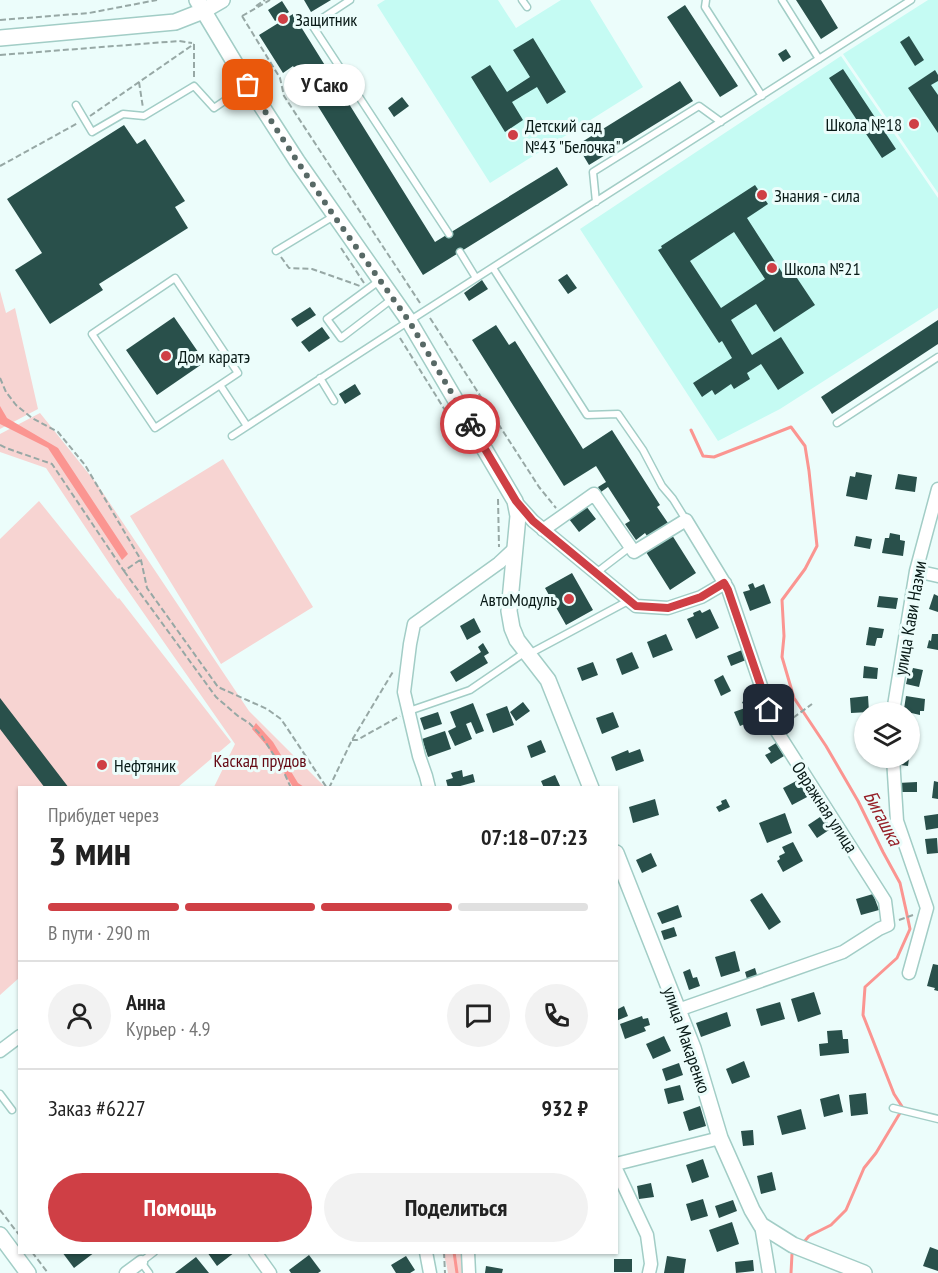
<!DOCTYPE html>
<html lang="ru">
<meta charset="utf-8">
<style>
:root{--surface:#fff;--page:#f2f2f2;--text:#222;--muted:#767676;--line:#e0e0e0;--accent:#cf3f45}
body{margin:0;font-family:"PT Sans Narrow",sans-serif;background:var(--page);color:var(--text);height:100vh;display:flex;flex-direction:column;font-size:22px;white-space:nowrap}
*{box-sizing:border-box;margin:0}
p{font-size:20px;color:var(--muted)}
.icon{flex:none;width:33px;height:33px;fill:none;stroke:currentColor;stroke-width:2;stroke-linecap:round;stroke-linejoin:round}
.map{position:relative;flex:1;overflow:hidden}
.drawer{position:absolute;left:18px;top:786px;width:600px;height:468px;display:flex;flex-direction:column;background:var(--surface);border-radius:0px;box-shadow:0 2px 4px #0004}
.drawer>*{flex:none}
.tools{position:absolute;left:854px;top:702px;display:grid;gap:12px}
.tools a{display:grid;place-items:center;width:66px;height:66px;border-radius:50%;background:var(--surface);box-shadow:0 2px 4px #0004;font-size:30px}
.pin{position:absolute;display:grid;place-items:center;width:51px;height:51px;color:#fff;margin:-26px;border-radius:12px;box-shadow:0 3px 9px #0006}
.courier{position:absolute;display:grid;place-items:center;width:60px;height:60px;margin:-30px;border:4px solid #cf3f45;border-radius:50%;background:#fff;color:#222;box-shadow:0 2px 8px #0007}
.bubble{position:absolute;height:42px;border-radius:21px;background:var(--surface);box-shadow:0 2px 4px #0004;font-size:20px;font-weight:600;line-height:42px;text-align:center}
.head em{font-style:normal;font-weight:600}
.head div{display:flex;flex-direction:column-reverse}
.head{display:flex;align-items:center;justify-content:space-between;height:102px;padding:0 30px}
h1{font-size:39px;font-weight:600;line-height:45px}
.bar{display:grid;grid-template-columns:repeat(4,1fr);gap:9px 6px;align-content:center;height:72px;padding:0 30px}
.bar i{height:8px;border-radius:4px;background:var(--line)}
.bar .on{background:var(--accent)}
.bar p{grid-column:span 4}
.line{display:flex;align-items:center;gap:15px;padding:0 30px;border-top:2px solid var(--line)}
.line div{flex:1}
.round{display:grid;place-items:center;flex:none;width:63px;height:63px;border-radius:32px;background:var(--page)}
.primary-button{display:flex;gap:12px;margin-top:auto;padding:12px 30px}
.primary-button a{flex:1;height:69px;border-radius:36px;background:var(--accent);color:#fff;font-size:24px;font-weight:600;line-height:69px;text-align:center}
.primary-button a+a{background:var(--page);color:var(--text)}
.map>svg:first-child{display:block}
.built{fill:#c5fbf3}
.green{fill:#f7d4d2}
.water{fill:#fb9591}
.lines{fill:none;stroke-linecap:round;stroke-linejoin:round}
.stream{stroke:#fb9591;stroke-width:3}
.building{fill:#29504b;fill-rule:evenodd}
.service-casing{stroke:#a2cdc6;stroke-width:9}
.minor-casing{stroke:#a2cdc6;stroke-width:15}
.tertiary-casing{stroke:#a2cdc6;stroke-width:18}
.path{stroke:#97a8a5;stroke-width:2;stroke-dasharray:6 3;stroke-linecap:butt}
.service{stroke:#fff;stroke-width:6}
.minor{stroke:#fff;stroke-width:12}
.tertiary{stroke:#fff;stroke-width:15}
.done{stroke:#586966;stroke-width:6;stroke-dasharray:0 10.8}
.route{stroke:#cf3f45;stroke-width:8}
.poi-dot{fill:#cf3f45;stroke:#ecfdfb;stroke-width:2}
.labels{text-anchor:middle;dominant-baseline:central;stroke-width:6;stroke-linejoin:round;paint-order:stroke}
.poi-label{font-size:18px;fill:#081916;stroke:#ecfdfb;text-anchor:start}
.street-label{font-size:18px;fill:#081916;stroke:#ecfdfb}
.park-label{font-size:18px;fill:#640813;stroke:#ecfdfb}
.water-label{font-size:20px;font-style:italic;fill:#962028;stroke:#ecfdfb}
</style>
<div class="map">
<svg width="938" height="1273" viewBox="0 0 938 1273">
<rect width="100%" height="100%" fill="#ecfdfb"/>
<path class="built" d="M385,0H498L516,28L561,0H590L643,87L490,183L377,5Z
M928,0H938V193L843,54Z
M841,56L938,198V308L780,409L718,441L580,229Z"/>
<path class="green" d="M0,291L6,313L15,308L38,409L0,429Z
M40,413L97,484L249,711L325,787H214L235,744L117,575L46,468L0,452V434Z
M223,459L313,607L221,664L130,516Z
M39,501L118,599L119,598L231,742L178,787L20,788L19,978L0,995V539Z
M442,1253H464L467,1273H448L446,1262Z"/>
<path class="water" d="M0,406L7,418L58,448L128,554L122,560L48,448L0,424Z
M256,723L273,742L298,783L304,787H293L268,747L252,729Z"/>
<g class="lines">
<path class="stream" d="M691,430L703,456L714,457L791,427L805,446L809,471L817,546L805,569L782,600L784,636L782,657L794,698L826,746L858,801L883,852L900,883L906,910L910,929L897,958L865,987L863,1015L894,1094L903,1108L876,1153L864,1168L846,1210L831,1225L809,1236L803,1243
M454,1252L457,1273
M791,1273L792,1254L794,1252"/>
</g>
<path class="building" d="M304,0H331L311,12Z
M796,0H821L838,28L821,39Z
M282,1L289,12L275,21L268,10Z
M685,5L738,86L720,97L667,17Z
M293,14L435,242L557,167L568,185L423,275L293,66L283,73L259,35Z
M909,36L924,60L915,66L900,42Z
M533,38L566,92L547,104L537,87L512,102L523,120L505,132L471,77L490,65L507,92L530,77L513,50Z
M786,49L791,57L783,62L778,54Z
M843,69L896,149L882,158L829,78Z
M935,70L938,75V81L931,85L938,95V133L908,88Z
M680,81L693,101L589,165L577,145Z
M402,97L409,106L394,117L388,108Z
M124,125L137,144L145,139L185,201L175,207L188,228L99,284L103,290L50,324L15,270L42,253L7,199Z
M755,185L768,204L747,218L785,277L793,272L815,305L774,332L756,304L731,320L752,355L781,337L804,373L778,390L761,364L747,373L750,379L734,389L731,384L715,395L712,390L702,397L693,383L732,358L722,341L719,343L658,250L662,248L661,246ZM734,232L765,279L721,308L690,261Z
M567,274L577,288L568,294L558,280Z
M482,280L488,289L469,301L464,293Z
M310,307L316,315L297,327L291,319Z
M174,317L205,362L157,395L126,350Z
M938,320V344L832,414L821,397Z
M496,325L509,345L515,341L583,449L612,430L660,505L657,507L668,523L647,536L645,533L636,540L625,524L630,521L608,487L601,492L598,487L606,482L596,466L564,486L472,340Z
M322,327L330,338L309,352L301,342Z
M355,384L361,394L345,404L339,394Z
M856,472L872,475L867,500L846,496L850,476L855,477Z
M898,474L917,477L915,492L895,489Z
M586,506L596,519L579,532L569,519Z
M890,533L900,535V540L905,541L903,556L882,553L885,538H889Z
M672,535L696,573L670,590L646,552Z
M856,536L872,539L870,549L854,546Z
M572,573L593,610L566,625L545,588Z
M753,583L755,588L764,584L771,603L750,611L743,592L750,590L748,585Z
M934,594L938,596V612L929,609Z
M879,596L898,598L896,609L877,607Z
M710,609L719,628L696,639L687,619L694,616L693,613L700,610L702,613Z
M474,618L481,632L467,640L460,626Z
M869,627L884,629L882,638H877L875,646L866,645Z
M666,634L673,650L653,658L647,642Z
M932,634H938V650L927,648L929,640L931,641Z
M483,643L489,653L484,656L488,663L456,682L450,672L481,652L478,647Z
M742,650L746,660L731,666L727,656Z
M632,652L639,668L622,675L616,659Z
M593,662L598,675L582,681L577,668Z
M864,666L878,668L877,679L863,678Z
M913,668L923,670L919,687L906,684L908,675H911Z
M723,675L731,691L721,696L714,680Z
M868,696L869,712L851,713L850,698Z
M906,696L925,699L924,711H920V715L907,712V709H904Z
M753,697L761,717L740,726L734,712L745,708L742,702Z
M0,698L69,788H45L0,729Z
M523,702L530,711L516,721L510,712Z
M473,703L484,731L476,734L471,722L466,724L472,739L455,746L448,731L456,727L450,712Z
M507,706L514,725L493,733L486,714Z
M438,712L442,724L424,730L420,718Z
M613,712L619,727L602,734L596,718Z
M445,731L451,749L428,757L422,739Z
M909,733L915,734L913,748H909Z
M541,740L546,752L531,758L527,746Z
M776,743L784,756L771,764L765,755L771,752L768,748Z
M640,749L644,761L616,771L611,757L628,750L629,753Z
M894,758H909L908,766L893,764Z
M462,770L463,777L473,774L475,782L453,788H448L446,780L453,778L451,773Z
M555,775L560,786L544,788L541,781Z
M800,779L809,796L792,805L783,788Z
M934,781L938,782V799L932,798Z
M917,782V792H898V783Z
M655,799L659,815L633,823L629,807Z
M726,799L730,807L719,812L716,807L722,804L721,801Z
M785,813L792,833L767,843L759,823Z
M938,814V828L926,830L924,816Z
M823,815L832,828L817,838L808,825Z
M937,838L938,853L927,854L925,839Z
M793,842L803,861L783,872L777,861L780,859L779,856L785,853L782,847Z
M651,853L657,866L642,873L636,860Z
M762,893L781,922L769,930L750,900Z
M873,894L879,910L861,915L856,899Z
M678,905L682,917L662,924L657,913Z
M674,927L677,936L664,940L661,931Z
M735,951L740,971L721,977L715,957Z
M933,964L938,965V991L934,990L935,988L927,986Z
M755,968L757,975L747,979L745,972Z
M690,969L693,978L697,977L700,986L689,990L683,972Z
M814,992L821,1014L798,1022L791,999Z
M780,1002L785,1019L761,1026L756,1009Z
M624,1006L628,1016L616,1021V1010Z
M727,1012L731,1026L701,1037L696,1023Z
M642,1016L643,1019L648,1018L650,1025L644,1027L646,1031L625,1039L620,1024Z
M842,1030L843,1039H848L849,1053L820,1056L819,1044L828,1043L827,1031Z
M664,1036L671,1051L653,1059L646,1044Z
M744,1061L750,1077L732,1084L726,1069Z
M679,1063L683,1075L666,1081L662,1069Z
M680,1085L684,1100L668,1104L664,1089Z
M866,1093L868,1114L851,1116L849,1095Z
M839,1094L843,1112L824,1117L820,1099Z
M700,1106L706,1126L689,1131L683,1112Z
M801,1109L806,1129L782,1135L777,1116Z
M753,1130L754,1145L743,1146L741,1131Z
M703,1159L709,1177L692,1183L686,1165Z
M772,1172L776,1190L761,1194L757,1176Z
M651,1183L654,1197L639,1199L637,1186Z
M703,1199L708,1216L691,1221L686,1204Z
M733,1200L737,1211L719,1218L715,1206Z
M732,1222L739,1244L717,1252L709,1230Z
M930,1247L938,1250V1271L923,1266Z
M62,1252H95L74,1268Z
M207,1252H235L217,1266Z
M309,1255L321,1271L318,1273H291L289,1270Z
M406,1256L415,1270L410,1273H396L391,1265Z
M667,1256L686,1259L684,1273H664Z
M196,1257L209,1273H175Z
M614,1259H632V1272H614Z
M753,1260L754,1271L736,1273L735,1262Z
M486,1266L503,1269L502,1273H485Z"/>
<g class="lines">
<defs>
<path id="service" d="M350,0L312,25L449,234
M522,0L527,7
M706,0L705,7L762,96
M782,0L819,59
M76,105L92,132L123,114L144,116L194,86L214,108L248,85
M596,202L593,172L699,106L721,122
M276,251L334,216
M460,252L476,278
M493,268L587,415L618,414L643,450L662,486L673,499L686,520
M379,281L327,319L341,338L392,299
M320,378L334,401
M220,385L155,428L92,334L175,278L238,373L220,385L247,426
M837,423L938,357
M232,436L409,321L911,0
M596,573L630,547
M529,654L628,601
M409,711L470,690L524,653
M0,1094L12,1110
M893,1108L938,1119
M149,1273L141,1262L154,1252"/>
<path id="minor" d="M515,501L533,521L636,606L668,608L701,597L725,583
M543,530L594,494L634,552L686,520L728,589L776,730L885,901L888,925L879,929L843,952L678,1010
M916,571L938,576
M893,712L916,571L938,489
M893,758L897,821L927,908L909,973
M429,788L426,776L419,756L404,692L410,644L414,624L499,563L515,548
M0,1051L20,1036
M616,1164L720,1138
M616,1169L647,1235L651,1264L649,1273
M761,1225L769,1273
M255,1252L270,1273
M426,1252L430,1273
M468,1252L469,1273
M126,1273L141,1262"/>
<path id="tertiary" d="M197,0L248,85L297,161L409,321L515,501L518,516L509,611L512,628L517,640L548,680L591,788
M0,38L175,22L203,11L222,0
M616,853L693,1048L720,1138L752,1210L761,1225L793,1245L864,1273
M0,1235L28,1273"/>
</defs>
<use href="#service" class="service-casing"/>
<use href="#minor" class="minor-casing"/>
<use href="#tertiary" class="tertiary-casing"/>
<path class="path" d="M256,6L265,0
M242,16L280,78L284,96L420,303
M242,16L270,0
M0,20L89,13L157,0
M194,44V77
M0,55L179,41L192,43
M139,82L143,108
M90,116L194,44
M0,166L78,123
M341,248L364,283
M281,257L289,268L312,269L360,286
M430,318L539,487L556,508
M400,338L448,415
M0,378L6,392L16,405L32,418L58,432L85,465L141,560L147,588L218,687L267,709L281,719L327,788
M0,445L6,448L52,464L124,571L140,560
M498,499L499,547
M124,571L216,697L238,716L249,723L261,735L282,768L291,788
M786,723L812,704
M352,740H357L400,716
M329,788L352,740L394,670
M899,920L913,915
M0,1210L20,1236
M32,1252L48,1273
M444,1252L445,1273"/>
<use href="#service" class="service"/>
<use href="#minor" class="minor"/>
<use href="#tertiary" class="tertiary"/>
</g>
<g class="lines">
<path class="done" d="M248,85L297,161L334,216L409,321L470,424"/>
<path class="route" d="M470,424L516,501L533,521L636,606L668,608L701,597L724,583L728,590L769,710"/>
</g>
<g class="poi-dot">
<circle cx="283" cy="19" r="6"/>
<circle cx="914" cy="124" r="6"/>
<circle cx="513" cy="135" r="6"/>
<circle cx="762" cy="195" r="6"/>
<circle cx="772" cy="268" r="6"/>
<circle cx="166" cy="356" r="6"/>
<circle cx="569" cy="599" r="6"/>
<circle cx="102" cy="765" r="6"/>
</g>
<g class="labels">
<g class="poi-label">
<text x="295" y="19">Защитник</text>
<text x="902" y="124" text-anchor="end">Школа №18</text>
<text x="525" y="125">Детский сад<tspan x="525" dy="21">№43 "Белочка"</tspan></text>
<text x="774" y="195">Знания - сила</text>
<text x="784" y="268">Школа №21</text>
<text x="178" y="356">Дом каратэ</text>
<text x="557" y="599" text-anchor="end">АвтоМодуль</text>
<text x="114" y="765">Нефтяник</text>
</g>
<g class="street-label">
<text transform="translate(910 618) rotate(-80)">улица Кави Назми</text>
<text transform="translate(825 807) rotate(57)">Овражная улица</text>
<text transform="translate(687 1040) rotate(71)">улица Макаренко</text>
</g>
<g class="park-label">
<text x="260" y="760">Каскад прудов</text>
</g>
<g class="water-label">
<text transform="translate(883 818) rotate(62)">Бигашка</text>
</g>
</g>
</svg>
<div class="tools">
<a><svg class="icon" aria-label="layers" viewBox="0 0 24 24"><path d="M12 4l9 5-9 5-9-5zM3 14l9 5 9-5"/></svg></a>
</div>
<div class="pin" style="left:248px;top:85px;background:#ea580c"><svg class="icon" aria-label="bag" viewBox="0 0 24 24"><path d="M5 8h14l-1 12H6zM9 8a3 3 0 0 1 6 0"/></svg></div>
<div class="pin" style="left:769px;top:710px;background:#1f2937"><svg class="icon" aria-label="home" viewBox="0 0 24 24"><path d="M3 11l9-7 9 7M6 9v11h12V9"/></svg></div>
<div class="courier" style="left:470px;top:424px"><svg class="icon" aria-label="bike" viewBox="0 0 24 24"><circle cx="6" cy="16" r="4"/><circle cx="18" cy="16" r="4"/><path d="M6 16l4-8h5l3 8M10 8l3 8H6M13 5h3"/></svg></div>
<div class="bubble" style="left:284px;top:64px;width:81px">У Сако</div>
<section class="drawer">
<div class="head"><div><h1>3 мин</h1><p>Прибудет через</p></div><em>07:18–07:23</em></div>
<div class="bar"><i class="on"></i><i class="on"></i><i class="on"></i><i></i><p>В пути · 290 m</p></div>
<div class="line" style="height:108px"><a class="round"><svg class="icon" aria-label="person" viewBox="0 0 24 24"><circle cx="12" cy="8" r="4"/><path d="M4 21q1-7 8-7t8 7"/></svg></a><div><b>Анна</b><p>Курьер · 4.9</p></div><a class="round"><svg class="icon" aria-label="chat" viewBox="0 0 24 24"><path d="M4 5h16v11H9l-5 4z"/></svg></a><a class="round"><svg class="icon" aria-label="phone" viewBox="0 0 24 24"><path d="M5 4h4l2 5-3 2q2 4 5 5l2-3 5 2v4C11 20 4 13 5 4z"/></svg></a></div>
<div class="line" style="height:78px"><div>Заказ #6227</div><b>932 ₽</b></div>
<div class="primary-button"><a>Помощь</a><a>Поделиться</a></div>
</section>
</div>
